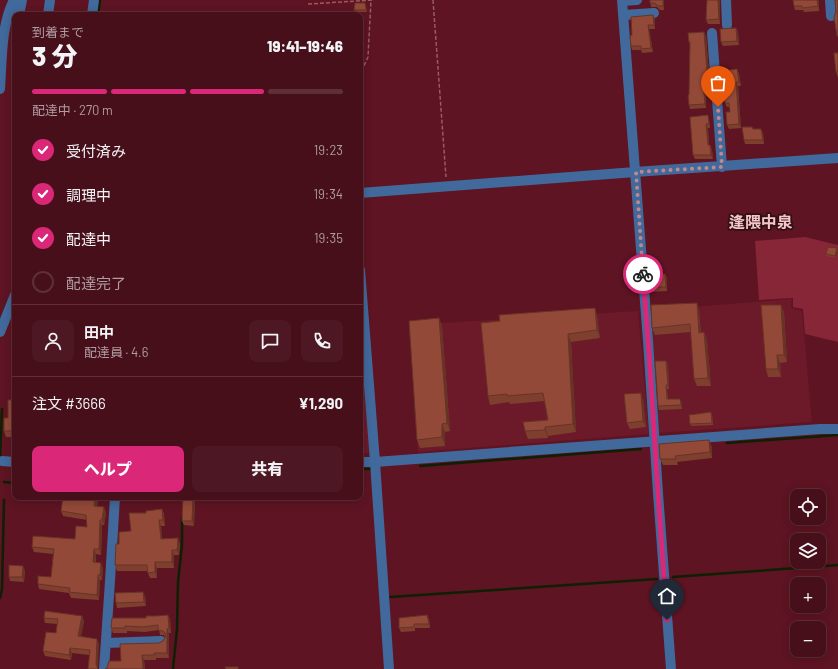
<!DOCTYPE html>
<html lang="ja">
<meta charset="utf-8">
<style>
:root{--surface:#460f1a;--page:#4d1823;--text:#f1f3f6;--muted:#b09ca2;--line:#5e2f39;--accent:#db2777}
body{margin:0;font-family:Barlow,"Noto Sans JP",sans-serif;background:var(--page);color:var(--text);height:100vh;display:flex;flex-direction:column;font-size:15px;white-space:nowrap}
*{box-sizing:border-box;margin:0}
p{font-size:13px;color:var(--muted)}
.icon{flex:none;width:22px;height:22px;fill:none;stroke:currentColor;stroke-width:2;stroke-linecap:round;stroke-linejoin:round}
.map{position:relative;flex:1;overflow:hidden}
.panel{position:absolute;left:12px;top:12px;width:351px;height:488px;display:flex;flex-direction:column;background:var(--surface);border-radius:8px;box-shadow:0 2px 10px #0003,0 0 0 1px var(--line)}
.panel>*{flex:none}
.tools{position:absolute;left:790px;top:489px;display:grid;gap:8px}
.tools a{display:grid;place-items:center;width:36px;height:36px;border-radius:8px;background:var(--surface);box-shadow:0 2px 10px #0003,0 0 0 1px var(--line);font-size:20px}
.pin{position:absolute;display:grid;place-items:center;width:34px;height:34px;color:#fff;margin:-41px -17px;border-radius:50% 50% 50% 0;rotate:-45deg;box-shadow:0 0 4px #0007}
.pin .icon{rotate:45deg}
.courier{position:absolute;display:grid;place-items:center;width:40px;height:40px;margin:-20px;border:3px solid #db2777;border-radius:50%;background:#fff;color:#222;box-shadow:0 1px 5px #0007}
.head em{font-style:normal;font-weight:800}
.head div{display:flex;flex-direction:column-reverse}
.head{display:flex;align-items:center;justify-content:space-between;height:68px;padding:0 20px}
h1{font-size:26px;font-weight:800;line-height:30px}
.bar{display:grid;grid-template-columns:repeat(4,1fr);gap:6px 4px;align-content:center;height:48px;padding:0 20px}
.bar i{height:5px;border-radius:3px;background:var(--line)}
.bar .selected{background:var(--accent)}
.bar p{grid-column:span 4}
.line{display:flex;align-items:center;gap:10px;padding:0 20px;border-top:1px solid var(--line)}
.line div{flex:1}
.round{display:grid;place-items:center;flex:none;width:42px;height:42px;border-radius:8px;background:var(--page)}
ol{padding:0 20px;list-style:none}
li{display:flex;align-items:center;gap:12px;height:44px}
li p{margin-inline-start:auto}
li .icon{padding:4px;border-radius:50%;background:var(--accent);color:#fff;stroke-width:4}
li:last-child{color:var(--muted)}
li i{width:22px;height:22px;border:2px solid var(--line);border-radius:50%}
.action{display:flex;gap:8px;margin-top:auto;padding:8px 20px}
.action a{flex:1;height:46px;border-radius:8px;background:var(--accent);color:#fff;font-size:16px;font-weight:800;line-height:46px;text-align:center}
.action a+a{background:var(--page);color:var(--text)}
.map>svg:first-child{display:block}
.built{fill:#6c1929}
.green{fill:#862637}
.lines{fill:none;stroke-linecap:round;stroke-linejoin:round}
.stream{stroke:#0e2003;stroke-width:2.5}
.path{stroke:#995b64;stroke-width:1.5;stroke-dasharray:4 2;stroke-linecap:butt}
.minor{stroke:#42699b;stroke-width:10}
.wall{fill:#7e3f2f}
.shaded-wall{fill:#673326}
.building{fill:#934937;stroke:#673326}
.done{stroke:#c0888e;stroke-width:4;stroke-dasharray:0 7.2}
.route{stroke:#db2777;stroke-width:5}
.labels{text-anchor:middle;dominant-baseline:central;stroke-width:3.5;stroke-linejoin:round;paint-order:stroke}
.quarter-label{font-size:16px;font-weight:bold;fill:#f4c6c8;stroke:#301014}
</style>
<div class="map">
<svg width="838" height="669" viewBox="0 0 838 669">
<rect width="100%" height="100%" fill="#5e1422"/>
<path class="built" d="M792,299L791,308L802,311L812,422L659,433L650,310Z
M638,311L649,434L418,452L409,325Z
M360,330L369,453H360Z"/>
<path class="green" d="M805,237L838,245V342L805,334L803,309L793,307V298L759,300L755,241Z"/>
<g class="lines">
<path class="stream" d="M98,15L100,0
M727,443L838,435
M0,458L2,409
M420,466L641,449
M360,469H371
M4,482L15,483
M673,577L838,565
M390,597L657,579
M0,598L2,589L4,500
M173,669L177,629L178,582L182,545V518"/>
<path class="path" d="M433,0L446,177
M308,4L374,0
M360,107V79L362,70L368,57L371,0"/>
<path class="minor" d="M622,0L648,341L658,493L671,669
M726,0L727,25
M830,0L831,16
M622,1L637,0
M19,15L22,0
M48,15L50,0
M92,15L94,0
M623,15L654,13
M712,33L722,167
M0,89C2,61 1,24 14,0
M360,193L635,172L838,158
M360,270L375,462L389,669
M0,332L15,295
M2,461L15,462
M360,462H375L820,429H838
M106,643L161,641
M104,669L110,581L115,497"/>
</g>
<path class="wall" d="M650,0H664V10H660L657,7H651Z
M720,0V24H708L706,20Z
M819,1V11L804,12L803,10H795L794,6Z
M366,5L367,12H355L354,10Z
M653,15L655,19V29H649L653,52L642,53L641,50H632L631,46L632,35Z
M736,28L738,32L739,45L723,46L721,42Z
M706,36L710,87H705L706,108L690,109L689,105L690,46L689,42Z
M838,53V78L836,72Z
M737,69L739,74L741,86H738L741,128L729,129L727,125L730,112V107H727L725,103Z
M690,117L709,119L710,128H708L709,145H710L712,150L713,159H695L693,155Z
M753,129H761L763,133L764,144H745L744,140Z
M837,248L838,250L836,258L826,256V254Z
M665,274L667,278V291L651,292L649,287Z
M595,308L597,316L600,338L571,342L576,432L548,436V438L528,439L525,431L548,420L545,401L510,404L509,402L490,405L488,396L500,321Z
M699,310L701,333L704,332L707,340L711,386H697L694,379L691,332L655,335L652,328Z
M784,312L787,362L780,363L781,377H768L766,369Z
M439,318L442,326L450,431L445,432V446L420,448L417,440Z
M666,361L668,365L669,389H667L668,399H680L682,403V409L659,410L658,406Z
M360,371L364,418H360Z
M15,400V437H6L4,431L8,418Z
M643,400L646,427L630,429L627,423Z
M712,414L713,425L691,426L690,424Z
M712,447V458L677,462L678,465H663L660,459Z
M58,497H98L97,507H104L106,513L104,525H102L101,555L96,554V562L103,568L102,580H100L99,600L71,598L69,593L39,589L38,584L51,577L53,554L34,552L32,547L75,539L87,527V520L63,516L61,511L63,498Z
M195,497L194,526L184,525L182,521Z
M162,509L164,514L165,526H161L162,539L180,544L179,555H174V568H157V578H150L147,571H117L115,565L119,544L146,513Z
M25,570L24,582L10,581L9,577Z
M145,596L146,606L117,608L116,603Z
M168,615L170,620L171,633H169V658H156V660H144L145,669H105L163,641L165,637L164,635H160L159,630L145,632L127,631V633H113L111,628L146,618Z
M427,615L429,619L430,628H415V631L401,632L399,628Z
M82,616L84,621L81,636L99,644L89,655L72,653L71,660L45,656L43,651L56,633L57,624L45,623L44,618Z"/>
<path class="shaded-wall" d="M663,0H664V10L663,6Z
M718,0H720V24L719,19Z
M817,0H818L819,1V11L818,6Z
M653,15L655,19V29L654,25Z
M648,25L649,29L653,52L651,48Z
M736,28L738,32L739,45L737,41Z
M704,32L706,36L710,87L708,83Z
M737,69L739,74L741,86L739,82Z
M736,82L738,86L741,128L739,124Z
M703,83L705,87L706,108L705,104Z
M706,124L708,128L709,150L708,145Z
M761,129L763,133L764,144L763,140Z
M710,145L712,150L713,159L711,155Z
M837,248L838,250L836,258L835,256Z
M665,274L667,278V291L666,287Z
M697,303L699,310L701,340L699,333Z
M781,305L784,312L787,362L784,355Z
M595,308L597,316L600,338L597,330Z
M439,318L442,326L450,431L447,423Z
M704,332L707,340L711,386L708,378Z
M568,334L571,342L576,432L573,424Z
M777,355L780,363L781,377L778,369Z
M666,361L668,365L669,389L668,385Z
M360,371L364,418L361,410L360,397Z
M666,385L667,389L668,403L667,399Z
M641,393L643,400L646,427L643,421Z
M680,399L682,403V409L681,405Z
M442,424L445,432V446L442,437Z
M545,427L548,436V438L545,430Z
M709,440L712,447V458L710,452Z
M95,497H98L96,512L94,506Z
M193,497H195L194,526L192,521Z
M104,507L106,513L104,525L102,520Z
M162,509L164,514L165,526L163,520Z
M100,520L102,525L101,555L99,549Z
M159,520L161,526L163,545L161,539Z
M178,538L180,544L179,555L177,550Z
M94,549L96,554L95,567L93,562Z
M172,550L174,555V568L172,562Z
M155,562L157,568V578L155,572Z
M101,563L103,568L102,580L100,575Z
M23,566L25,570L24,582L22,577Z
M98,575L100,580L99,600L97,595Z
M143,592L145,596L146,606L144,602Z
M168,615L170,620L171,633L169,628Z
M427,615L429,619L430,628L429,624Z
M82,616L84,621L80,641L78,636Z
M167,629L169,633V658L167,653Z
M97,639L99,644L98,669L96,664Z
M70,648L72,653L71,660L69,655Z
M142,655L144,660L145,669H143Z"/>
<path class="building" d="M650,0H663V6H658L655,3H650Z
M707,0H718L719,19L706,20Z
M793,0H817L818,6L803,8L802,6H794Z
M835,0H838V36H837L834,17L836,12Z
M355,3H365L366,10H354Z
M653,15L654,25H648L651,48L641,49V46H631L630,36L632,35L631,17Z
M736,28L737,41L721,42L720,29Z
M704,32L708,83H703L705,104L689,105L688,95H689L690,42H689L688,33Z
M834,53H838V71L836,72Z
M737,69L739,82H736L739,124L727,125L726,112H730L729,103H725L722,71Z
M708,115L709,124H706L708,145H710L711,155H693L690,117Z
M742,127H752L753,129H761L763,140H744Z
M828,247L837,248L835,256L826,254Z
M665,274L666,287H649L648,275Z
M697,303L699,333L704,332L708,378L694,379L690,324L652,328L651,305Z
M761,305H781L784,355H777L778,369H766Z
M595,308L597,330L568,334L573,424L545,427V430L525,431L523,422L548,420L543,393L507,396V394L488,396L481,323L500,321L499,315Z
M439,318L447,423L442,424V437L417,440L409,321Z
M655,361H666L668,385H666L667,399H680L681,405L658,406Z
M641,393L643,421L627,423L624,394Z
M360,397L361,410H360Z
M8,400H15V431H4V418H8Z
M711,412L712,423L690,424L689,415Z
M709,440L710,452L675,456L676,459H660L659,444Z
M63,497H95L94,506L104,507L102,520H100L99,549H94L93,562L101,563L100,575H98L97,595L69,592L70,588L38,584V576L51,577L54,549L32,547L33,536L75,539L76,526L87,527L86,515L61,511Z
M183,497H193L192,521H182Z
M162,509L163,520H159L161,539L178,538L177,550H172V562H155V572L148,573L147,565H115L116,544H119V532L131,531L129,513H146V511Z
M9,565L23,566L22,577H9Z
M143,592L144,602L116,603L115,593Z
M45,611L82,616L78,636L97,639L96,664L98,669H88L90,650L70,648L69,655L43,651L46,632L56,633L58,619L44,618Z
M168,615L169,628L167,629V653H154L155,655H142L143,669H105L107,668L109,661H121L120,644L159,643L163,641L166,636L165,633L163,631L158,630V625L143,627L125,626V628H111L112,618H146V616H157Z
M427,615L429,624H414V627L399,628V618Z
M225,667H238V669H226Z"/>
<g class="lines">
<path class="done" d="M643,274L636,172L722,167L718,107"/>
<path class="route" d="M643,274L649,353L658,493L667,620"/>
</g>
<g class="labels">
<g class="quarter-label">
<text x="761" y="221">逢隈中泉</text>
</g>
</g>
</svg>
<div class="tools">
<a><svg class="icon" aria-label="locate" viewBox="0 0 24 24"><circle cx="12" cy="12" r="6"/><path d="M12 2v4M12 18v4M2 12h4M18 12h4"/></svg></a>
<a><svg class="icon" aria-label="layers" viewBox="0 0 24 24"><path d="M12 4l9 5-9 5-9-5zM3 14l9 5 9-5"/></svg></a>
<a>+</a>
<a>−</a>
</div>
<div class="pin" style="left:718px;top:107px;background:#ea580c"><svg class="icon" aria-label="bag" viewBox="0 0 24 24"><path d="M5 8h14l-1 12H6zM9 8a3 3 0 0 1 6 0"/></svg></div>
<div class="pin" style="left:667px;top:620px;background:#1f2937"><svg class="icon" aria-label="home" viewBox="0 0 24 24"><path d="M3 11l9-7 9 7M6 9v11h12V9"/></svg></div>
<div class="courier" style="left:643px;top:274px"><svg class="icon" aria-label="bike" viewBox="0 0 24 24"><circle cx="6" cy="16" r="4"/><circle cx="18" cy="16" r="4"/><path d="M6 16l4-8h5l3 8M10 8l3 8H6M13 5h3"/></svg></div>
<section class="panel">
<div class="head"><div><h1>3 分</h1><p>到着まで</p></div><em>19:41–19:46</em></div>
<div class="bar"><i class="selected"></i><i class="selected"></i><i class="selected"></i><i></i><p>配達中 · 270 m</p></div>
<ol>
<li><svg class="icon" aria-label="check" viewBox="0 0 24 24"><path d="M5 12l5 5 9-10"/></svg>受付済み<p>19:23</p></li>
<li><svg class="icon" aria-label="check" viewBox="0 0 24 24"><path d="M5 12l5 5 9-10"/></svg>調理中<p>19:34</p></li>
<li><svg class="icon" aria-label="check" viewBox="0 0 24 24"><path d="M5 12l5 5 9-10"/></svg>配達中<p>19:35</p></li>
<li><i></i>配達完了</li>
</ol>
<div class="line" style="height:72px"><a class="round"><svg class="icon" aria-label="person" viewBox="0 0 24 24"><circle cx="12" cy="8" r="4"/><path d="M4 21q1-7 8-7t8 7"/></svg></a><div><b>田中</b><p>配達員 · 4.6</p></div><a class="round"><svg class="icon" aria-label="chat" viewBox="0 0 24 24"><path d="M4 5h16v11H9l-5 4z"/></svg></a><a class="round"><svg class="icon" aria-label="phone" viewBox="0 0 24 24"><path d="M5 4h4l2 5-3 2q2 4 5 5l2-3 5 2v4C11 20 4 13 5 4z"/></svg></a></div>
<div class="line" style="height:52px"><div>注文 #3666</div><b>¥1,290</b></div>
<div class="action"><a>ヘルプ</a><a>共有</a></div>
</section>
</div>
